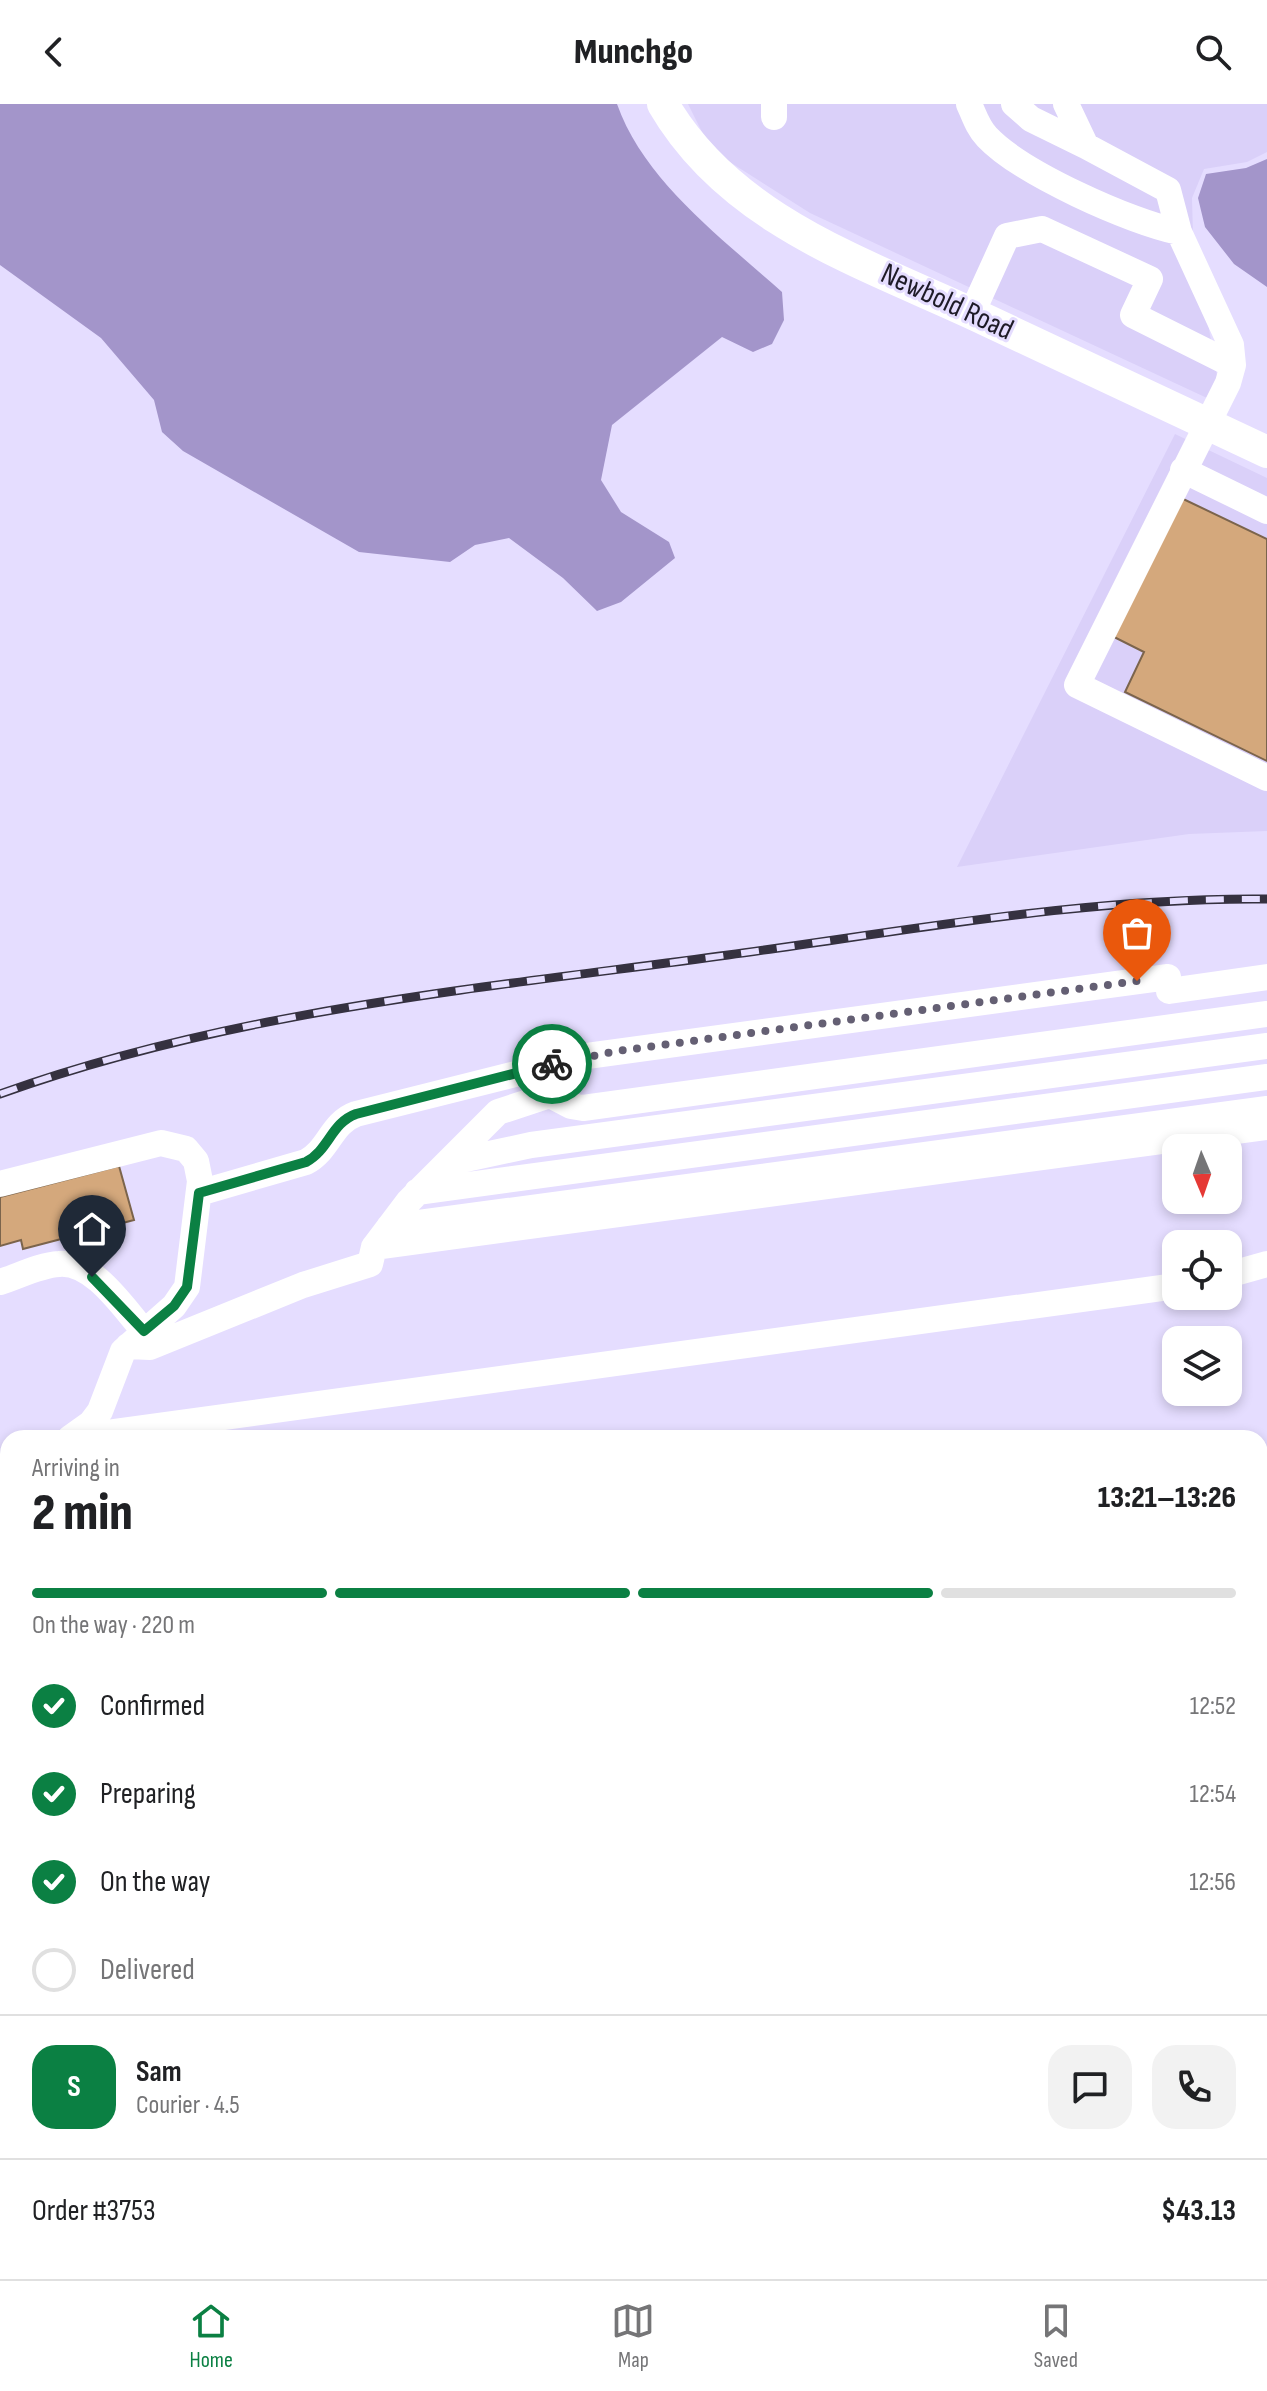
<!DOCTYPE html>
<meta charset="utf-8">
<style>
:root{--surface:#fff;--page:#f2f2f2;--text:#202124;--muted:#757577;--line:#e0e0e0;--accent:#0b8043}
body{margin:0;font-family:"Sofia Sans Condensed",sans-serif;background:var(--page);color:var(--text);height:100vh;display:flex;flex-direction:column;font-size:30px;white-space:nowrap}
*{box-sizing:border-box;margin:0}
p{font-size:26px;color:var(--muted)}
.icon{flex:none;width:44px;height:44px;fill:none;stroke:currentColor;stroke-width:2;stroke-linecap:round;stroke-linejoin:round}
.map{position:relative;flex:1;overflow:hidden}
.panel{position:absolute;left:0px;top:1326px;width:1268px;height:850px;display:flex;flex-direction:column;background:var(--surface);border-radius:24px 24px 0 0;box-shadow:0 4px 12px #0003}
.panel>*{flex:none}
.needle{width:52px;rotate:178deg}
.controls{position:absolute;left:1162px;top:1030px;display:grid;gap:16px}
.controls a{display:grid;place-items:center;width:80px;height:80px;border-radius:16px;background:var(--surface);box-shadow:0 4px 12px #0003;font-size:40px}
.pin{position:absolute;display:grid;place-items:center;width:68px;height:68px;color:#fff;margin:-82px -34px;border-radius:50% 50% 50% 0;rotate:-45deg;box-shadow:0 0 8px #0007}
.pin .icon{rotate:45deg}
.courier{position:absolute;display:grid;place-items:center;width:80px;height:80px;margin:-40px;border:6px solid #0b8043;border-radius:50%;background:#fff;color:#222;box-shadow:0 2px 10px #0007}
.head em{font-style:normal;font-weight:800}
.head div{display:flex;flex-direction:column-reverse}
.head{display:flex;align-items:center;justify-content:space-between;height:136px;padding:0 32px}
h1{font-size:52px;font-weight:800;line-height:60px}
.bar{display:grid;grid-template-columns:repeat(4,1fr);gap:12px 8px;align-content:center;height:96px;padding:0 32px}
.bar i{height:10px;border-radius:6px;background:var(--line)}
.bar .active{background:var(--accent)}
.bar p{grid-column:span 4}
.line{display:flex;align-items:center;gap:20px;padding:0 32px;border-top:2px solid var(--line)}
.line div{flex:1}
.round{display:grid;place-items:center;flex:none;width:84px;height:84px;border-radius:24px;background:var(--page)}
ol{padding:0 32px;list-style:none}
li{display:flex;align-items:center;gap:24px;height:88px}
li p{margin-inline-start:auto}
li .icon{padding:8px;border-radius:50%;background:var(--accent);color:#fff;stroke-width:4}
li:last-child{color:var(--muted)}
li i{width:44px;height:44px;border:4px solid var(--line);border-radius:50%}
header{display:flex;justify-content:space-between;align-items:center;height:104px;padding:0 32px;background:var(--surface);font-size:36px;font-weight:800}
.menu{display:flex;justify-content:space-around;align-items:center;height:112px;border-top:2px solid var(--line);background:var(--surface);font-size:22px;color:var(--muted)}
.menu a{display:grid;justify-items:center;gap:4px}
.menu .active{color:var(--accent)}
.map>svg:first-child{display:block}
.built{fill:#dad0f9}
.green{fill:#bfb5dc}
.water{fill:#a395ca}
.building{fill:#d4a87c;stroke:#7b644c;stroke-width:2}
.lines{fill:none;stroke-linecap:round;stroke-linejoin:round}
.path{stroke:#9690aa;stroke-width:3;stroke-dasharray:6 6;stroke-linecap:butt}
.minor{stroke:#fff;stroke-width:26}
.major{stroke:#fff;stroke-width:32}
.highway{stroke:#fff;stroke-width:38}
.rail-casing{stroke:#353140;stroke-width:9}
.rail{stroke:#e5ddff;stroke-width:6;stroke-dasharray:18;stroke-linecap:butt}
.done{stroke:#645f73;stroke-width:8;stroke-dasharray:0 14.4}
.route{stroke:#0b8043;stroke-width:10}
.labels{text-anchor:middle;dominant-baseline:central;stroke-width:6;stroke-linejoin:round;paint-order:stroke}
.street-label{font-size:30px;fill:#1e1b27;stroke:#e5ddff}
</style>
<header><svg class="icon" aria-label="back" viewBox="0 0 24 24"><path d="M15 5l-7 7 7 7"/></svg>Munchgo<svg class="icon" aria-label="search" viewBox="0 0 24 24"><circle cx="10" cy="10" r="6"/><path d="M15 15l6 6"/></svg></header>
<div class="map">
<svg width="1267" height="2175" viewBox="0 0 1267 2175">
<rect width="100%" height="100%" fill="#e5ddff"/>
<path class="built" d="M688,0H1267V48L1247,58L1204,65L1192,94L1193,131L1222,301L810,109L711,46Z
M1175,330L1267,374V727L1189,730L957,763Z"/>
<path class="green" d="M1267,1539V1665L1260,1671V1544Z
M0,1783H8V2076L0,2079Z"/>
<path class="water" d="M0,0H617C644,77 723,135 782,188L784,216L772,240L753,248L722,233L612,321L601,376L621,408L669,438L675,454L621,498L597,507L563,474L509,434L475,441L450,458L359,448L183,347L162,328L154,296L101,234L0,161Z
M1267,55V183L1234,160L1205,123L1198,94L1206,70L1246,64Z"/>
<path class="building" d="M1179,393L1267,435V657L1125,588L1144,548L1112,532Z
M119,1062L134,1116L23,1145L21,1136L0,1142V1093Z"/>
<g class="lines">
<path class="path" d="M1260,1607L1267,1602
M0,1820H8"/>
<path class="minor" d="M774,0V13
M969,0C974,11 978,24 987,33C1021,69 1130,118 1179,128
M1014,0L1031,15L1086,42
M1066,0L1086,42L1168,86L1179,128L1231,241L1233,261L1228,279L1077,581L1267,674
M972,209L1007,132L1042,125L1150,175L1133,211L1233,261
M1183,366L1267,407
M447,1059L531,1041L1267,942
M0,1080L161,1039L186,1045L196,1057L200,1077L187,1183L174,1202L123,1247L100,1307L91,1319L70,1334
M417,1088L1267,973
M199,1089L306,1058C329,1046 331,1019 356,1010L587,952L1168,873L1169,887L1267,873
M389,1123L1267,1005
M374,1143L1267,1023
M1228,1171L1267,1160
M0,1178C19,1172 40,1161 59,1160C94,1157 124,1205 144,1227
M128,1242L150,1243L303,1181L370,1160L374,1143L408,1098L498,1008L550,991L571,1002L583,1004L1267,910
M71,1334L1176,1182
M1260,1492L1267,1485
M0,1641L8,1640
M1260,1699L1267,1693
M1174,2175V2168"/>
<path class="major" d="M663,0C732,119 868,160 986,216C1079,260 1173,304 1267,348"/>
<path class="highway" d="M1260,1853L1267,1852
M1260,1881L1267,1880
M1260,1925L1267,1923
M0,2097L8,2094
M247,2175L257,2168
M628,2175L639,2168
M716,2175L726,2168"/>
<defs>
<path id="rail" d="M0,990C234,906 483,884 728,851C906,827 1087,793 1267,795
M1260,1501L1267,1497
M1260,1520L1267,1516
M0,1753H8
M0,1766H8"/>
</defs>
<use href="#rail" class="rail-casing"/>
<use href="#rail" class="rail"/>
</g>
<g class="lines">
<path class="done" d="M552,960L618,947L1137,877"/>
<path class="route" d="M92,1173L144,1227L174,1202L187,1183L199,1089L306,1058C329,1046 331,1019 356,1010L552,960"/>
</g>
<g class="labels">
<g class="street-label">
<text transform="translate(947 198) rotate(25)">Newbold Road</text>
</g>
</g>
</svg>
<div class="controls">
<a><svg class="needle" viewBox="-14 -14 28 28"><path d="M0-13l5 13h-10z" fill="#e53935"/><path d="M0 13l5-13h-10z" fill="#757577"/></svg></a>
<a><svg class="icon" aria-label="locate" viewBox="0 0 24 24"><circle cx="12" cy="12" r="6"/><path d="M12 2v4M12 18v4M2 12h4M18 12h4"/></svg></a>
<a><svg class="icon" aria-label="layers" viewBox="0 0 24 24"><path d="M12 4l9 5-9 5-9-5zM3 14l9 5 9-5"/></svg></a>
</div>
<div class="pin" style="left:1137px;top:877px;background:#ea580c"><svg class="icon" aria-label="bag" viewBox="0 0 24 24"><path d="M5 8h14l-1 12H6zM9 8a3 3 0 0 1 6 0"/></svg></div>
<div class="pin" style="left:92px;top:1173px;background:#1f2937"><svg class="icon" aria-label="home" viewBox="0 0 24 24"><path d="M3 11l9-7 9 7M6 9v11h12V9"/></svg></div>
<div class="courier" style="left:552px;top:960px"><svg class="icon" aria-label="bike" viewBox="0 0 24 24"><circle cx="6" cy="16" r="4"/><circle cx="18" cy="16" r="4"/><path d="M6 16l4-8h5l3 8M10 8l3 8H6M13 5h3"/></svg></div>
<section class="panel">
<div class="head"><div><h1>2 min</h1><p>Arriving in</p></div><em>13:21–13:26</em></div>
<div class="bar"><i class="active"></i><i class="active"></i><i class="active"></i><i></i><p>On the way · 220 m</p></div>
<ol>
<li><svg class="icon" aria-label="check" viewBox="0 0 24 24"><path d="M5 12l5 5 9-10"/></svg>Confirmed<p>12:52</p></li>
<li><svg class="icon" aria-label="check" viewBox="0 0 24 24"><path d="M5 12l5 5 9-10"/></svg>Preparing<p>12:54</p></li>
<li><svg class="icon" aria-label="check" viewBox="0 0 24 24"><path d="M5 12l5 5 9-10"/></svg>On the way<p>12:56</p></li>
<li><i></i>Delivered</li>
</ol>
<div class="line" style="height:144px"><b class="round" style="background:var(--accent);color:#fff">S</b><div><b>Sam</b><p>Courier · 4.5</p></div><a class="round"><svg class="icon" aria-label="chat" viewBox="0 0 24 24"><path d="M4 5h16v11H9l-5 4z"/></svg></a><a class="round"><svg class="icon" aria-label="phone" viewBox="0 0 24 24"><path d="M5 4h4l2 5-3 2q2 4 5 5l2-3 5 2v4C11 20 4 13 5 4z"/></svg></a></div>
<div class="line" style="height:104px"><div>Order #3753</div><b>$43.13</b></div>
</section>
</div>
<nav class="menu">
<a class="active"><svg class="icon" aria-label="home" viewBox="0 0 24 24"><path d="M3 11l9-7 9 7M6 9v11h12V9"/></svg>Home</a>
<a><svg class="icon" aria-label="map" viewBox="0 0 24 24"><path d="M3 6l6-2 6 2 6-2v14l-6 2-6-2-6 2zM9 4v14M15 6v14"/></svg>Map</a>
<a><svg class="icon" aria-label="saved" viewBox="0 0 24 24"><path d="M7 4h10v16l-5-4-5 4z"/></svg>Saved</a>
</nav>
